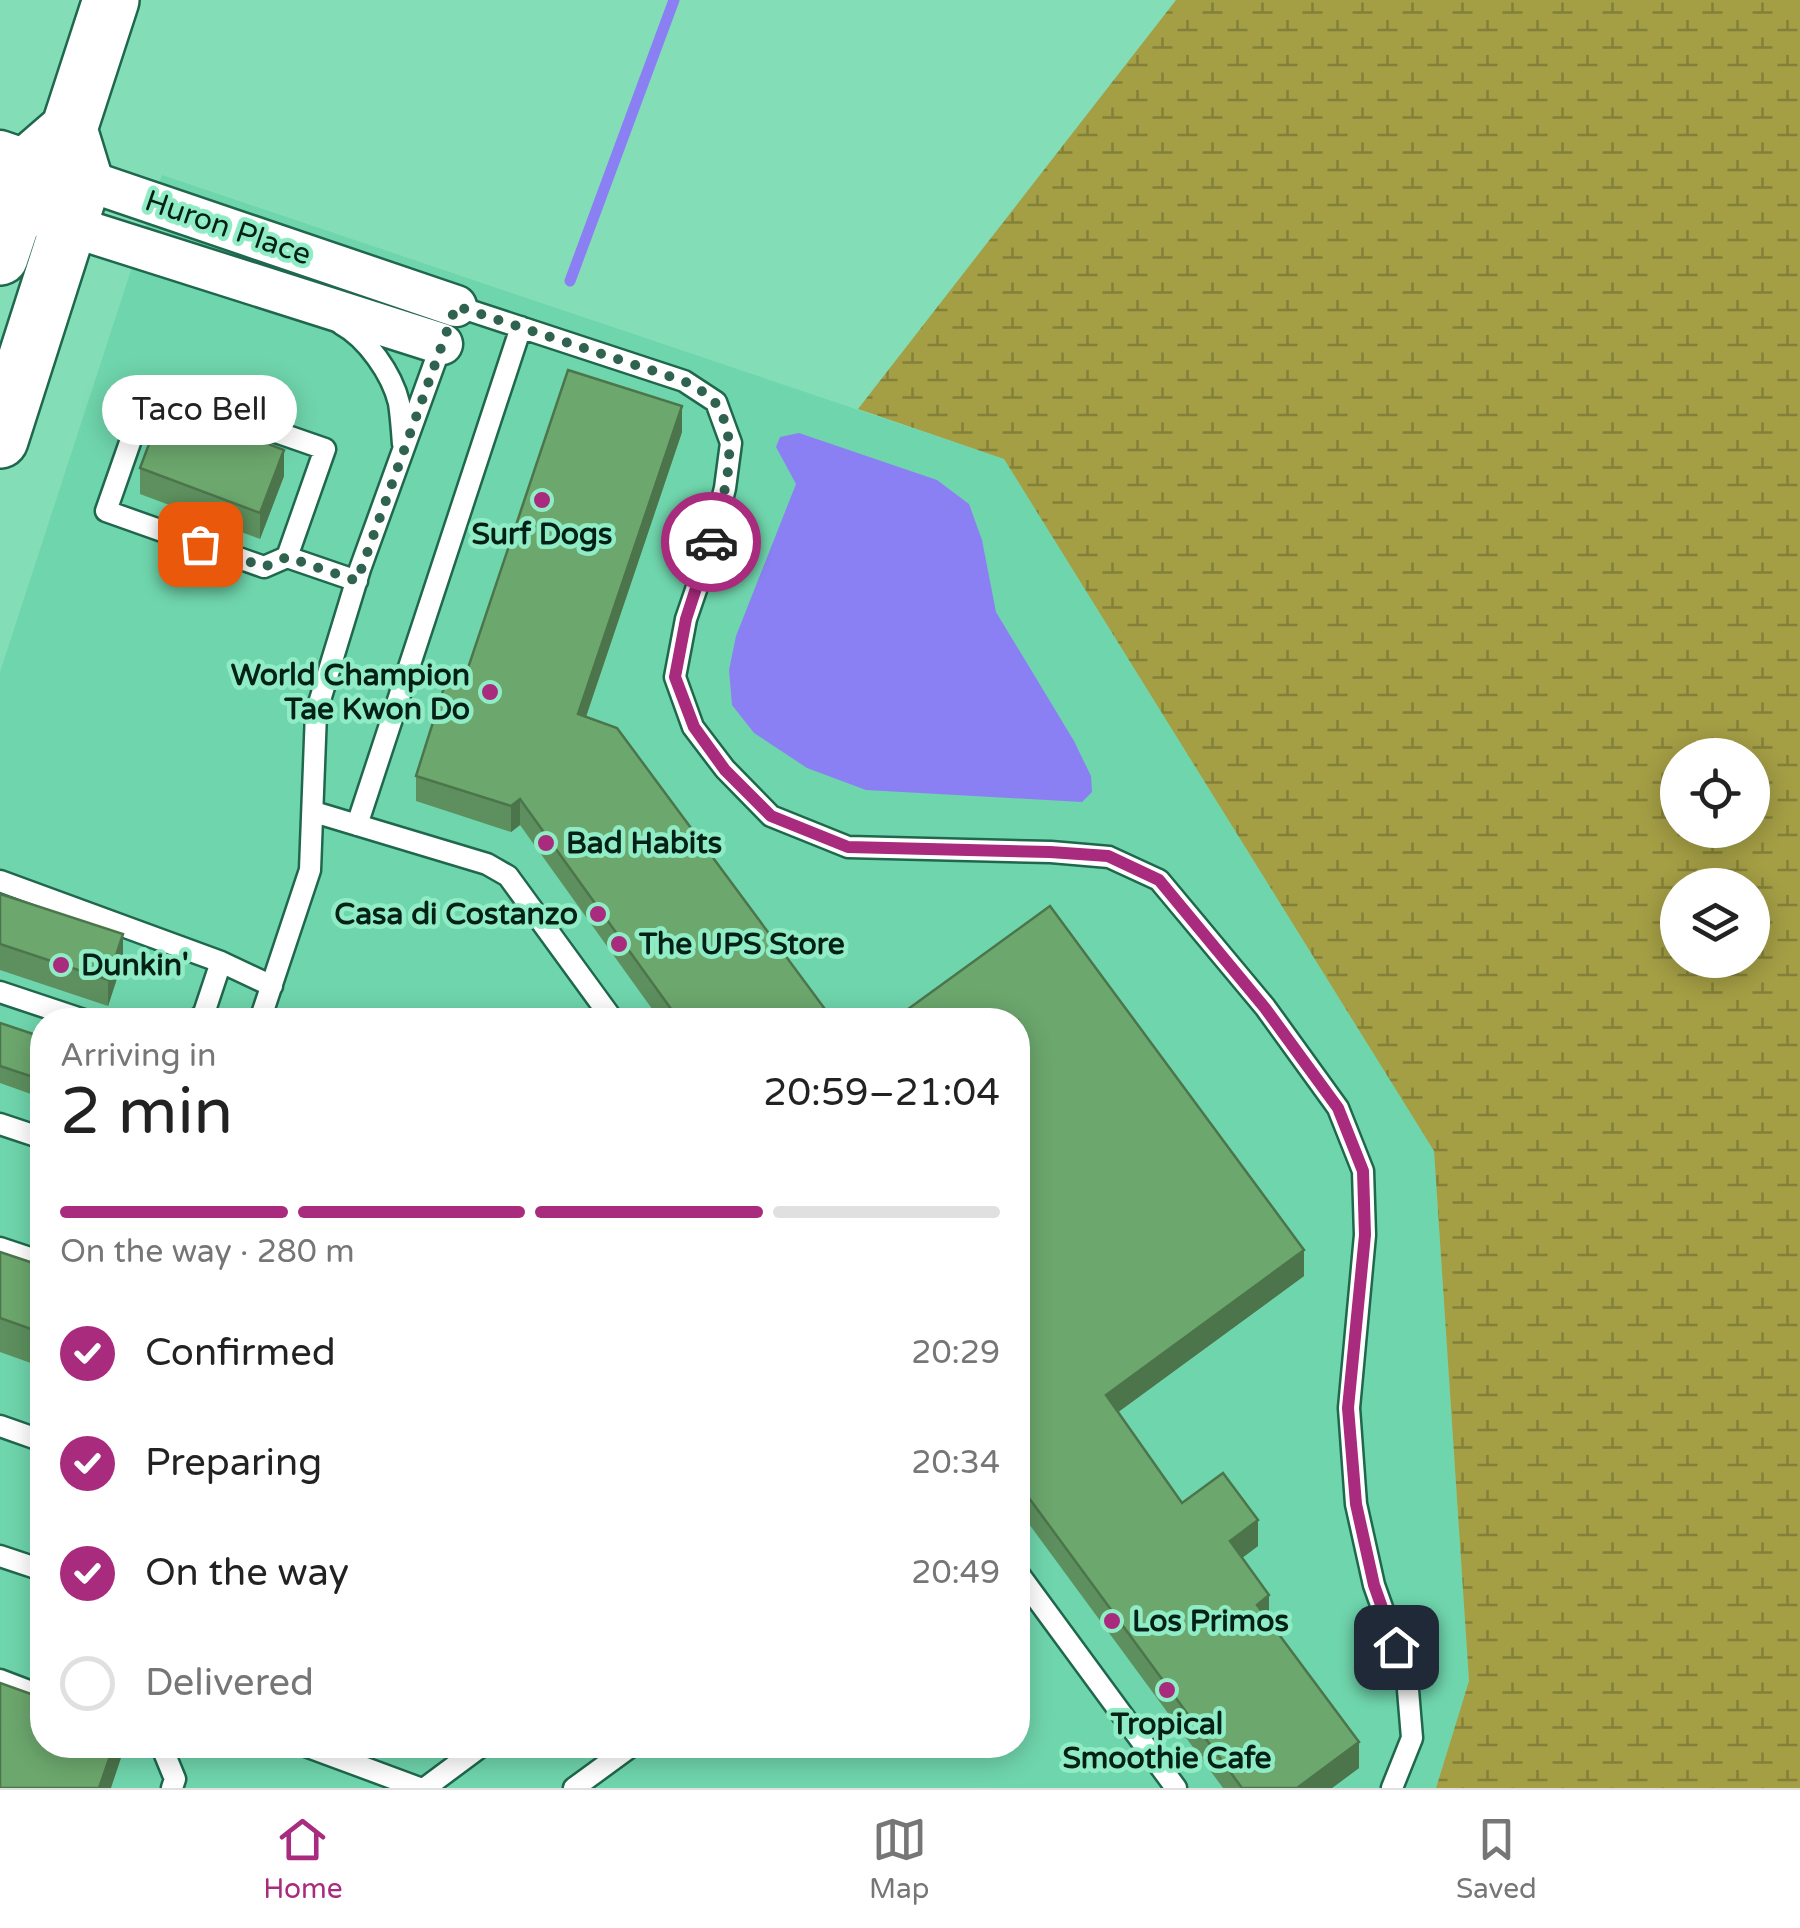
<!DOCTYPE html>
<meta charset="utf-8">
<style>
:root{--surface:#fff;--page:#f6f6f6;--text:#222;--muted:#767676;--line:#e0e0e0;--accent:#a82b7d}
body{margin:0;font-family:"Varela Round",sans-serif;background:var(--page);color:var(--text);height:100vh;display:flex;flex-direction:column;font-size:38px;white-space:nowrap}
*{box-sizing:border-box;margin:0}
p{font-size:32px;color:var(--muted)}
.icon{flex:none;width:55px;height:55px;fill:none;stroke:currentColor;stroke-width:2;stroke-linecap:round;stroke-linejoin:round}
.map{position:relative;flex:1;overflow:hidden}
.side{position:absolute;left:30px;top:1008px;width:1000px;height:750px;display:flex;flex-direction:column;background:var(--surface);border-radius:40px;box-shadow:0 5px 25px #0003}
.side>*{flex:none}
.fabs{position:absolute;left:1660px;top:738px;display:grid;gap:20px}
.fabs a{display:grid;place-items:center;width:110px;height:110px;border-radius:50%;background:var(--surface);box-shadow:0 5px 25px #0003;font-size:50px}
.pin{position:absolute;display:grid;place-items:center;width:85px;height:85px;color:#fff;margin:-42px;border-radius:20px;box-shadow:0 5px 15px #0006}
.courier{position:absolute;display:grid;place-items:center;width:100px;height:100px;margin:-50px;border:8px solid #a82b7d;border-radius:50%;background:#fff;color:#222;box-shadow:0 2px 12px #0007}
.bubble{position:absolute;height:70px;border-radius:35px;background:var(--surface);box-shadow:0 5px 25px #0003;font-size:32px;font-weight:600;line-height:70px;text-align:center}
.overview em{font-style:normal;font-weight:600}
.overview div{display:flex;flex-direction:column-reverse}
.overview{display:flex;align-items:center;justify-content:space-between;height:170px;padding:0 30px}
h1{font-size:65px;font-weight:600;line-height:75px}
.bar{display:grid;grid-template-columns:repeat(4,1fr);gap:15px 10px;align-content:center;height:120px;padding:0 30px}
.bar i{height:12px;border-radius:8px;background:var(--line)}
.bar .on{background:var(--accent)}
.bar p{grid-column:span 4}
ol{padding:0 30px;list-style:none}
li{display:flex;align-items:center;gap:30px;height:110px}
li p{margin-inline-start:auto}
li .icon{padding:10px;border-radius:50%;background:var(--accent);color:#fff;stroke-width:4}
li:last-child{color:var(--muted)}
li i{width:55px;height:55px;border:5px solid var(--line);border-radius:50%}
.menu{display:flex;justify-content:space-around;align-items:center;height:140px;border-top:2px solid var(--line);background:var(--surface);font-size:28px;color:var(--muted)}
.menu a{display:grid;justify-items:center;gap:5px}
.menu .on{color:var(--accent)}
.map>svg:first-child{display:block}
.built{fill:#6fd5ac;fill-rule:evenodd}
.wetland{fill:url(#wetland-marsh);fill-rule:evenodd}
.water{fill:#8b80f3}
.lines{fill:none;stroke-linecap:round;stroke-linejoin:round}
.stream{stroke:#8b80f3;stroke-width:11}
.lane-casing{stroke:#1f674d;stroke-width:25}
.street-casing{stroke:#1f674d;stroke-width:45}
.highway-casing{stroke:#1f674d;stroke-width:60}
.lane{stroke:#fff;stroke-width:20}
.street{stroke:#fff;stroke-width:40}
.highway{stroke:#fff;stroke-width:55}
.wall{fill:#5d905e}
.shaded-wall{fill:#4c754c}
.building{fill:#6ca76d;stroke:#4c754c;stroke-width:2.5}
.done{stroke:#30634f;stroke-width:10;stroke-dasharray:0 18}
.route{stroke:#a82b7d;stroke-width:12}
.poi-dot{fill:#a82b7d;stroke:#90ecc5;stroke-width:4}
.labels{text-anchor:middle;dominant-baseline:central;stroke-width:9;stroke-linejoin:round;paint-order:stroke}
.street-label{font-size:30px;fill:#032116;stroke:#90ecc5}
.poi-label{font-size:30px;font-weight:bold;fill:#032116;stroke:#90ecc5;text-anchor:start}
</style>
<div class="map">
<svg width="1800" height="1788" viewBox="0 0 1800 1788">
<defs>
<pattern id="wetland-marsh" width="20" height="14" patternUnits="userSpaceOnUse" patternTransform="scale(2.5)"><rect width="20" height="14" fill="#a49e45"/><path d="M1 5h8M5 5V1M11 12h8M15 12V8" fill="none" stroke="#838039"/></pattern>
</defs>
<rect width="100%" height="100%" fill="#83deb8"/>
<path class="built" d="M162,175L1004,459L1434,1151L1469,1681L1436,1788H0V672ZM42,1020H1018V1745H42Z"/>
<path class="wetland" d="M1176,0H1800V1788H1436L1469,1681L1434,1151L1004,459L858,409ZM1678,755H1752V830H1678ZM1678,885H1752V960H1678Z"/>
<path class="water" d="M799,433L937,480L969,504L982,540L996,612L1074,741L1091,776L1092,792L1082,802L866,790L807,768L754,733L732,705L729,670L736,636L796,484L776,447L780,437Z"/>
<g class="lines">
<path class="stream" d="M570,281L674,0"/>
<defs>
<path id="lane" d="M455,310L456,306L684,381L716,402L731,443L725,488L709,552L686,619L675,677L693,727L725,769L771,816L848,847L1051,852L1109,857L1159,880L1265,1007L1338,1108L1363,1171L1365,1235L1349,1408L1356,1504L1374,1585L1407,1678L1412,1738L1392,1788
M341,324C367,338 392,374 399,403C401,416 402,430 403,444
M287,557L264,567L106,511L149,388L325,449L287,557L357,581
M314,812L487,864L508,876L613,1020
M357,825L521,327
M0,881L221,962L272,986
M0,992L84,1020
M197,1020L204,1013L221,962
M260,1020L310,870L316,713L360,569L444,337
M0,1124L42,1138
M0,1248L42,1262
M0,1426L37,1439L42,1436
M0,1556L42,1570
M1018,1573L1176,1788
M0,1680L42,1696
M161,1745L175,1779L172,1788
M303,1745L419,1788
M425,1788L483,1745
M574,1788L633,1745"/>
<path id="street" d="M0,151L456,306
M45,218L442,344"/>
<path id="highway" d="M0,257L32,161L69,129L111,0
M0,440L84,178L69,129"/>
</defs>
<use href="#lane" class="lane-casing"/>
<use href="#street" class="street-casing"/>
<use href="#highway" class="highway-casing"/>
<use href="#lane" class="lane"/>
<use href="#street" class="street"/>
<use href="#highway" class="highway"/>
</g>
<path class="wall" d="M682,432L586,717L833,1020H660L520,825L511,832L416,801V776Z
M140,468L284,476L260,539L140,494Z
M0,894L123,960L108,1006L0,970Z
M1018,1020L1304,1276L1118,1412L1182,1503L1258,1546L1242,1558L1268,1621L1359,1768L1332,1788H1223L1018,1509Z
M0,1023L42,1037V1098L0,1083Z
M0,1252L42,1266V1367L0,1352Z"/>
<path class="shaded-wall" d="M682,406V432L578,740V714Z
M284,450V476L260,539V513Z
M520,799V825L511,832V806Z
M123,934V960L108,1006V980Z
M1304,1250V1276L1106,1421V1395Z
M1258,1520V1546L1230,1567V1541Z
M1269,1595V1620L1257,1631V1605Z
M1359,1742V1768L1332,1788H1297Z
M114,1745H121V1758L111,1788H99Z"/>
<path class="building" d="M568,370L682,406L578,714L617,728L833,1020H679L520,799L511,806L416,776L447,678L463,683Z
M164,404L284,450L260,513L140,468Z
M0,894L123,934L108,980L0,944Z
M1050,906L1304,1250L1106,1395L1182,1503L1223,1473L1258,1520L1230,1541L1269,1595L1257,1605L1359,1742L1297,1788H1242L1018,1483V1020H893Z
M0,1023L42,1037V1080L0,1066Z
M0,1252L42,1266V1333L0,1318Z
M0,1683L42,1698V1745H114L99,1788H0Z"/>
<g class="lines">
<path class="done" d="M200,544L264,567L287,557L357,581L456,306L684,381C694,387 710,394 716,404C743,445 722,499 711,542"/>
<path class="route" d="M711,542L686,619L675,677L694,727L725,770L771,816L848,847L1050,852L1108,856L1159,880L1265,1008L1338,1108L1363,1171L1365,1235L1348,1408L1356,1504L1374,1585L1396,1647"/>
</g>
<g class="poi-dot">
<circle cx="542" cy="500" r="10"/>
<circle cx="490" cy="692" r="10"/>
<circle cx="546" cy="843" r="10"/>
<circle cx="598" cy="914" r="10"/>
<circle cx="619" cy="944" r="10"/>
<circle cx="61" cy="965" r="10"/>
<circle cx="1112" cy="1621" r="10"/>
<circle cx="1167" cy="1690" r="10"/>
</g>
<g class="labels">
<g class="street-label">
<text transform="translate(228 228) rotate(19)">Huron Place</text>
</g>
<g class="poi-label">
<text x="542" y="534" text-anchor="middle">Surf Dogs</text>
<text x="470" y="675" text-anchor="end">World Champion<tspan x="470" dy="34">Tae Kwon Do</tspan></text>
<text x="566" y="843">Bad Habits</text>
<text x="578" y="914" text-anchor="end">Casa di Costanzo</text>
<text x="639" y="944">The UPS Store</text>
<text x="81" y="965">Dunkin'</text>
<text x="1132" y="1621">Los Primos</text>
<text x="1167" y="1724" text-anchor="middle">Tropical<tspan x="1167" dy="34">Smoothie Cafe</tspan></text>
</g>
</g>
</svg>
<div class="fabs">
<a><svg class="icon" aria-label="locate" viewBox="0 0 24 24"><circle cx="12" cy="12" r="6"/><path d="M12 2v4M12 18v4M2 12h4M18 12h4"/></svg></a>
<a><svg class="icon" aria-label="layers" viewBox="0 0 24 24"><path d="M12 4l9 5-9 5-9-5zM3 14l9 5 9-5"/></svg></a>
</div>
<div class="pin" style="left:200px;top:544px;background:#ea580c"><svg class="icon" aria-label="bag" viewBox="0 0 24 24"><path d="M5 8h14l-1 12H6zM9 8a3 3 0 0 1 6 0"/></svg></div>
<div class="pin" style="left:1396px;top:1647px;background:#1f2937"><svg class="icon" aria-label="home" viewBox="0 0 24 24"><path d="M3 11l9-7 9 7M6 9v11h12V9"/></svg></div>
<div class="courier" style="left:711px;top:542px"><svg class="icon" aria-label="car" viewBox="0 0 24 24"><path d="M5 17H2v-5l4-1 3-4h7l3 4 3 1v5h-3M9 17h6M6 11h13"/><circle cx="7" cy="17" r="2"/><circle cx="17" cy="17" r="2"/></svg></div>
<div class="bubble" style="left:102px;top:375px;width:195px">Taco Bell</div>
<section class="side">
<div class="overview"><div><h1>2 min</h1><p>Arriving in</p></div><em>20:59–21:04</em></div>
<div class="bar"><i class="on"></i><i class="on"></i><i class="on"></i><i></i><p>On the way · 280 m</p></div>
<ol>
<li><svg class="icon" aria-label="check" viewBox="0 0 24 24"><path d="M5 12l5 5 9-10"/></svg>Confirmed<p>20:29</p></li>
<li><svg class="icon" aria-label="check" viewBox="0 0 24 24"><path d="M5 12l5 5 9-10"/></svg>Preparing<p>20:34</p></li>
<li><svg class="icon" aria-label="check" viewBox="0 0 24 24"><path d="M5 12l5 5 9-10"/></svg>On the way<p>20:49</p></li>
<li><i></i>Delivered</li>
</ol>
</section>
</div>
<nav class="menu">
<a class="on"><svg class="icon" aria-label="home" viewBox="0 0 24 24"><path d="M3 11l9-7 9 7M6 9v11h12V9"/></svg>Home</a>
<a><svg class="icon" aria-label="map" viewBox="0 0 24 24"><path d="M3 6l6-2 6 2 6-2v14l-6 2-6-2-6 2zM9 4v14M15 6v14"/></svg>Map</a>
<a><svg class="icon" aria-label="saved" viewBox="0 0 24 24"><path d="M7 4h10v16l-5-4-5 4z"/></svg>Saved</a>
</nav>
